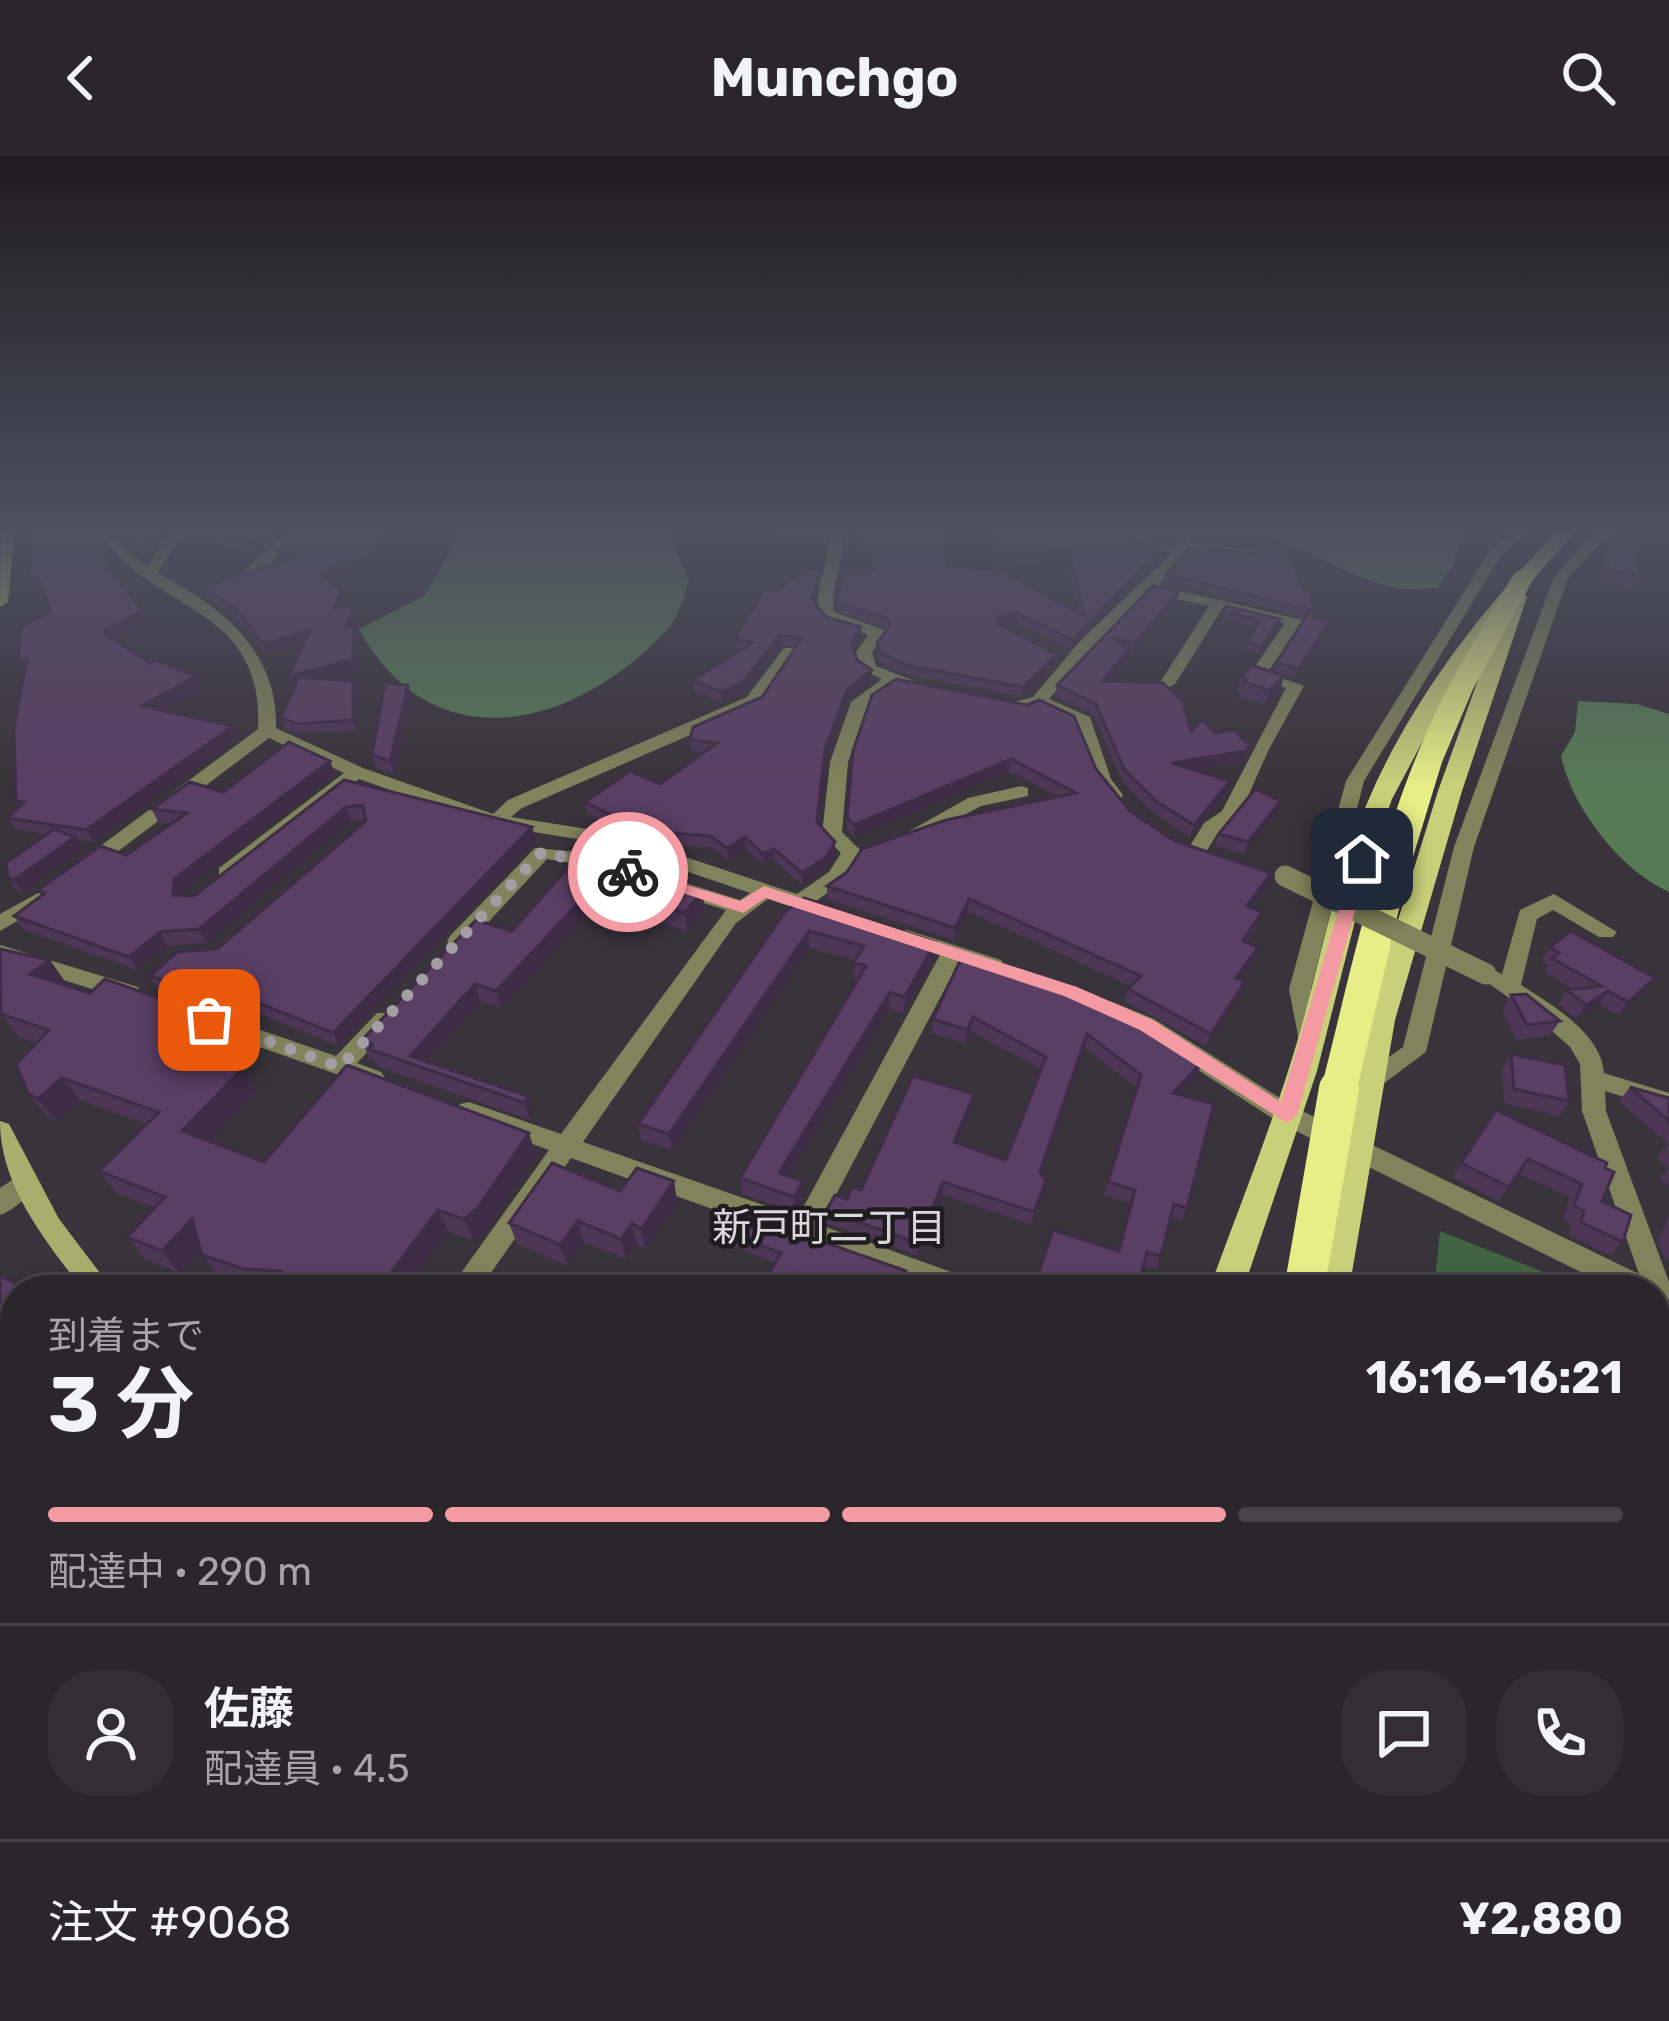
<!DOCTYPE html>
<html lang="ja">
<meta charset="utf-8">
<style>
:root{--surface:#2b262c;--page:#332e34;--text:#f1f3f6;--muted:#a6a5a9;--line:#474348;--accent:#f49aa2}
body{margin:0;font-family:Rubik,"Noto Sans JP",sans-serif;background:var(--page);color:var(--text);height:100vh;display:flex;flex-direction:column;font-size:45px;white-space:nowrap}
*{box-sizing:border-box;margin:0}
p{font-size:39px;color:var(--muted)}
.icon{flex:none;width:66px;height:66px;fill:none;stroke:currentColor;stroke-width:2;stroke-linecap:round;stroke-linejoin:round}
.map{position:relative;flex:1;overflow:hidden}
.side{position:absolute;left:0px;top:1119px;width:1671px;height:747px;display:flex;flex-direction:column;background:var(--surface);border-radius:48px 48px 0 0;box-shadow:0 6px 18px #0003,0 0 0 3px var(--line)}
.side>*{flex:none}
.pin{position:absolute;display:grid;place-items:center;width:102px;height:102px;color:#fff;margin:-51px;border-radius:24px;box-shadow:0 6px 18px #0006}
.courier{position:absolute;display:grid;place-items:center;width:120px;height:120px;margin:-60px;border:9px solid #f49aa2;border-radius:50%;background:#fff;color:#222;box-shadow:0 3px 15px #0007}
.headline em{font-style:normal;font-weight:700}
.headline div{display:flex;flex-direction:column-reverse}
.headline{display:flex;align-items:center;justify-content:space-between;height:204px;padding:0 48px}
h1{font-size:78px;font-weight:700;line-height:90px}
.bar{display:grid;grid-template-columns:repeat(4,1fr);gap:18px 12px;align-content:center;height:144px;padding:0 48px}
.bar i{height:15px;border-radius:9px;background:var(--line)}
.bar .active{background:var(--accent)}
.bar p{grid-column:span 4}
.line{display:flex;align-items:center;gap:30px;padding:0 48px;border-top:3px solid var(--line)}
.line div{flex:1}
.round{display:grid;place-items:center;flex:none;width:126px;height:126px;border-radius:48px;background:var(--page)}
header{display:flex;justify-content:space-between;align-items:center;height:156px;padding:0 48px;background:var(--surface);font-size:54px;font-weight:700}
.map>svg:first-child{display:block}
.green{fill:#426441}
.forest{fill:#577a55}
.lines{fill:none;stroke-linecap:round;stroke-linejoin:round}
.river{fill:#0d1f40;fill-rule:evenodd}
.minor{fill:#80835b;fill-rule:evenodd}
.tertiary{fill:#80835b;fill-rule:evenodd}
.secondary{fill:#aaae6d;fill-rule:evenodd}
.primary{fill:#cad07a;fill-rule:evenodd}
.motorway{fill:#e7ee86;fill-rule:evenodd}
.minor-bridge{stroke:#80835b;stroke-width:21}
.motorway-bridge{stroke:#e7ee86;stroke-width:40}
.wall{fill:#4d3656}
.shaded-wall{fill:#3f2c46}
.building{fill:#5a3f64;stroke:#3f2c46;stroke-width:3}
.route{fill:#f49aa2}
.done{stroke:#a29ea4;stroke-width:12;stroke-dasharray:0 21.6}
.labels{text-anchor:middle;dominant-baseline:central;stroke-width:9;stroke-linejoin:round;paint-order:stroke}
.neighbourhood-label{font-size:39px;fill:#dbd8dc;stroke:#1f1c1f}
</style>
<header><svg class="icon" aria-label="back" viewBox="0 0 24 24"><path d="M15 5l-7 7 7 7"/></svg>Munchgo<svg class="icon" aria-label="search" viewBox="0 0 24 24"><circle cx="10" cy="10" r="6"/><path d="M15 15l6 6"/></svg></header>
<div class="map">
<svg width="1669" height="1865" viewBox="0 0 1669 1865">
<rect width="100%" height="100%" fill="#39333b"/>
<path class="green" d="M1440,1075L1589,1134H1434Z
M1656,1160L1669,1165V1718L1656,1712Z"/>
<path class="forest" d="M466,369H665L689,425C683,441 678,463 666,475C575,572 433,609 359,473L424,440Z
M1199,369H1466L1452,411L1438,431C1379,445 1324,398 1271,380C1248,373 1220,384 1199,369Z
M1578,545L1637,548L1669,558V736C1620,714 1572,652 1561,600L1575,576Z"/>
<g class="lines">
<path class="river" d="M0,1583H15V1661H0Z"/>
<path class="minor" d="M97,369H111L124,392L147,411L175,369H189L157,417C221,450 278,494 276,572L363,612L493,658L508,644L747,541L784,492H796L798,495L759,549L522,652L511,661L613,677L797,738L829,716L841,697L822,678L830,606L851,546L882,523L860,513L856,496L868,479L819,459C813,427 834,404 828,369H842C848,403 829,426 834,456L884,474L886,477L872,496L876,510L930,531L922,536L896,528L868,548L848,606L842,676L862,696L843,726L816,745L838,756L828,763L768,743L736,767L583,986L798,1061L940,799L899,786L896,781L899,776L907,774L1001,804L1004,809L993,816L959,806L820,1069L979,1126L983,1134H936L571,1002L479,1134H449L549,994L460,962L457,955L460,948L469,946L561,978L726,754L669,736V726L676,724L740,744L750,737L609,689L582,709L547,703L466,790H450L447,785L450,780L535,692L578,696L590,685L489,669L359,623L233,720H219V712L344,617L269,582L93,714H79V706L258,573C265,441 139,457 97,369Z
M321,369H342L288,390L249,424L237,421L278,384Z
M1139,369H1153L1146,386L1173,392L1178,378L1163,369L1191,373L1189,387L1253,393L1260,397L1253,401L1185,396L1159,430L1303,464L1267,517L1304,530L1269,593L1240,658L1219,675L1204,699L1197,701L1187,695L1204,667L1222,655L1286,532L1249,519L1285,467L1222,453L1175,528L1167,533L1159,528L1209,450L1151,437L1100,483L1049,543L1090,561L1111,623L1123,639L1121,643H1107L1093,624L1076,568L1040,550L1008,555L999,550L1033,541L1081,484L1165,404L1171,395L1133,392Z
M1518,369H1533L1500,401L1364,625L1311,833L1321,889L1317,895H1301L1289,833L1346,625L1487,399Z
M1602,369H1617L1568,422L1474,691L1426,896L1379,931H1363L1359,925L1363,919L1403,891L1454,691L1554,421Z
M1021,630L1028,632V640L981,650L925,680H911L908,676L968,642Z
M38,737L45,739L48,744L45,749L0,775V758Z
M1554,738L1617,776L1613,781H1599L1553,754L1537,763L1521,829C1551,848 1601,877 1604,917L1669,937V955L1605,935L1606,955L1669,1126V1151L1656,1152V1134H1617L1278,966L1138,875L1102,859L1099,853L1110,845L1154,863L1296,952L1639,1118L1582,955L1580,908L1570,891L1534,859L1475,818L1486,810L1502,818L1520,754Z
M0,789L138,831L141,837L130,845L0,804Z
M168,842L336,900L377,857H393L396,863L393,869L357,907L381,916L385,922L373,931L160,856L157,850Z
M24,1016L33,1019L37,1026C30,1040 14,1054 0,1059V1032Z
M15,1653V1691L0,1692V1654Z"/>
<path class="tertiary" d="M817,1851H863L868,1865H823Z"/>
<path class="secondary" d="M1,369H15L8,446L0,451Z
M0,965L9,968L59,1063L113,1134H83C45,1084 0,1030 0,965Z"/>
<path class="primary" d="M1563,369H1581L1522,436L1527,441L1462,635L1395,864L1349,1134H1315L1367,864L1438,635L1500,463L1443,547L1392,643L1369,710L1317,915L1243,1134H1209C1239,1051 1273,968 1298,883C1321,804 1335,721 1368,645C1412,542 1485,449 1563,369Z"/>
<path class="motorway" d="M1525,411L1536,418L1473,533L1442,606L1405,727L1357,933L1352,943H1326L1321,933C1351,815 1376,692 1425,580C1450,523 1482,471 1514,418Z
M995,1851H1055V1865H993Z
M1075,1851H1135L1134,1865H1072Z
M1228,1851H1288L1289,1865H1227Z"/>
<path class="minor-bridge" d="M1285,720L1486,818"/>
<path class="motorway-bridge" d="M1304,1134L1339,933"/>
</g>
<path class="wall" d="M97,369L112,400H104L115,421L143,454L148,465L114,484L150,507L201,532L161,554L233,570L238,582L93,686L76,683L82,693L23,736L16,733L8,721L46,678L15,673L8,662L20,650L16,645L51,456L42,432L35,433Z
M117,369H171L148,398L139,399Z
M307,369L277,380L257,397L187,380L183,370Z
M825,369V387L775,383L774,374Z
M854,369H940L948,410L1080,458L1067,403L994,409L998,369L1131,386L1160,400L1071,494L1016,466L1002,469L1057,499L1055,509L1022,540L909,520L880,507L877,497V487L888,472L841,457L837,450V441L871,413Z
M1156,369L1175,374L1173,383L1153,382Z
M1199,371L1223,374L1219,386L1196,383Z
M1611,385L1640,420L1633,434L1602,428L1605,398Z
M1266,386L1314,461L1330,465L1327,474L1295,522L1274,515L1277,506L1305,462L1164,426L1166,418L1255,397Z
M275,393L377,411L329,425L341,434L345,445L342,452L354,451L358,462L354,471L358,481L357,515L326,523L357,535L356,574L300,578L285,571L281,561L294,532L288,521L303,488L267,499L240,465L209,442L204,431L283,405L279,404Z
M821,413V423L814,446L826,461L861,471V482L854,494L856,503L872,525L847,544L826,605L819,668L835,698L826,713L802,729L774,704L764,709L746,693L728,703L712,692L660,688L621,675L587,657L585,646L660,628L704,596L692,595L690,584L762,541L795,491L780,489L744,537L722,547L694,535L693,524L740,494L736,493L735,482L777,435Z
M1179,435L1176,447L1132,499L1127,498L1126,506L1110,525L1191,575L1216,577L1249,589L1242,607L1195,614L1226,637L1190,681L1154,657L1122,625L1094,559L1055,540L1057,529Z
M1223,455L1278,470L1259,497L1246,494L1255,471L1221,462Z
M1241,521L1280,535L1265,549L1239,541L1241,536L1237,535Z
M872,539L1096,613L1130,655L1175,685L1267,729L1250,752L1262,756L1257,768L1246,786L1258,791L1253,804L1239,824L1245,826L1240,838L1206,890L1125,845L1128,833L1131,830L968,755L954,784L827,743V730L847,716L1058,640L1009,615L854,681L847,674V662Z
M412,541L394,617L376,612L372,599Z
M330,605L335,618L181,736V740H194L344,624L536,684L339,890L236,848L227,857L158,833L150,820L217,793L366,665V663L351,664L206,787L167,790L137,814L23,773L14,760L41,739L38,734L126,699L171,668L158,666L152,653L223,636Z
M1281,645L1276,657L1244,698L1215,690L1219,678Z
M580,698L703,735L704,752L687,775L597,748L501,852L480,845L427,906L528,940L533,956L530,964L377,910L373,903L369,902L362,884L512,775Z
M785,756L933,803L904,857L889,853L788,1020L803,1041L795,1056L742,1038L740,1022L858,824L854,823L855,804L809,792L672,994L641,984L638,968Z
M1550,791L1645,836L1618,859L1599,848L1576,863L1558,848L1567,834L1574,833L1544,816L1548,809L1541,805Z
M963,798L1202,906L1197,919L1179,938L1187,1052L1182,1064L1171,1061L1156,1113L1143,1109L1118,1094L1131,1047L1104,1039L1137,932L1084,891L1041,1018L1046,1025L1031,1069L942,1039L917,1099L826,1067V1055L861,1034L972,951L957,987L1006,1004L1041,913L971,875L965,887L932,877L933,863Z
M66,827L64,829L207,877L200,883L209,898L206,901L256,936L208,985L264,1006L536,999L486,1075L473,1084L448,1075L405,1134H259L218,1120L202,1099L200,1093L179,1117L145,1103L127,1081L155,1052L117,1037L99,1015L147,968L80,944L56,966L46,959L28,937L37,887L19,881L1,858Z
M1511,839L1560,865L1550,879L1517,884L1502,854Z
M1511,898L1569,945L1559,960L1504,947L1502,913Z
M1630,931L1669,942V1030L1659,1023L1669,1012L1656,1002L1669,988L1619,945Z
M1496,954L1602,1045L1623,1086L1610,1099L1569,1079L1572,1068L1563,1064L1570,1041L1518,1017L1499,1045L1452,1021Z
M674,1025L677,1046L645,1094L637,1088L626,1103L584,1086L567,1110L517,1088L509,1067L620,1035Z
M1669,1061V1103L1664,1100L1658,1084Z
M712,1070L905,1126L928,1134H813L801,1129L775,1107L714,1082Z
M0,1119L15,1134V1210L0,1202Z
M1669,1752V1865H1663L1661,1754Z
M392,1851H772L768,1865H673L639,1853L555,1865L552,1864V1851L479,1865H115L118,1859H342Z"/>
<path class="shaded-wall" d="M158,369H171L148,398L143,388Z
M273,369H307L277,380L257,397L253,386Z
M386,369H393L377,411L322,427L319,416Z
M1162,391L1160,400L1071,494L1073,484Z
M821,413V423L812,454V443Z
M38,421L43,431L35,433L29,422Z
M341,434L345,445L338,463L334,452Z
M1179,435L1176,447L1132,499L1134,488Z
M354,451L358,462L354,471L358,481L357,515L293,532L288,521L346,471Z
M143,454L148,465L108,487L102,476Z
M1017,457L1016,466L996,471L997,461Z
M1280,463L1278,470L1259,497L1261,490Z
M1330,465L1327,474L1295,522L1298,513Z
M861,471V482L852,497V486Z
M310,474L314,485L267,499L263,488Z
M780,479V489L744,537L722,547L721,536Z
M1128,495L1126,506L1100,536L1102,525Z
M1057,499L1055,509L1022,540L1023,531Z
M872,514V525L847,544L826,605L818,677L825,594L847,534Z
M196,520L201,532L148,561L142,550Z
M1284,520L1280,535L1265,549L1269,535Z
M353,525L357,535L356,574L353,564Z
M408,529L412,541L394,617L390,605Z
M233,570L238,582L93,686L86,674Z
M1249,589L1242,607L1169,619L1172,607Z
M1011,603L1009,615L854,681V669Z
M330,605L335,618L181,736L180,752L173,739L174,723Z
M1230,625L1226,637L1190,681L1194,669Z
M1281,645L1276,657L1244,698L1248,686Z
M346,651L351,664L206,787L199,773Z
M532,671L536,684L339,890L333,877Z
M75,681L82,693L23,736L14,724Z
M745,681L746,693L728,703L727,692Z
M835,686V698L826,713L802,729V717Z
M774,693V704L764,709L763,698Z
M1271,717L1267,729L1243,763L1247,750Z
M594,730L597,748L501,852L496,835Z
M703,735L704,752L687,775L685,757Z
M969,743L968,755L954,784L955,772Z
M809,775V792L672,994L669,978Z
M160,776L167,790L137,814L129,801Z
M935,786L933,803L904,857L905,841Z
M1258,791L1253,804L1231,834L1236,822Z
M50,804L66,827L47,841L30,818Z
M1655,822L1645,836L1618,859L1628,846Z
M1245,826L1240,838L1206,890L1211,878Z
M475,828L480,845L422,911L410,900Z
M229,835L236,848L227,857L220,844Z
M1608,835L1599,848L1576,863L1586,849Z
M890,836L889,853L780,1033L779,1017Z
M193,854L207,877L200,883L209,898L192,915L178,892V869Z
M973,861L971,875L965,887L967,874Z
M1087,878L1084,891L1037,1029L1040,1016Z
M1202,906L1197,919L1168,950L1173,937Z
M242,913L256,936L197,997L182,975Z
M62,922L80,944L56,966L38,943Z
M974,938L972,951L952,999L954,986Z
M528,940L533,956L530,964L525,947Z
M529,977L536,999L486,1075L473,1084L464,1063Z
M674,1025L677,1046L645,1094L641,1073Z
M803,1025V1041L795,1056L794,1041Z
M943,1026L942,1039L917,1099L918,1087Z
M438,1054L448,1075L405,1134H378Z
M192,1063L208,1085L179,1117L162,1095Z
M578,1065L584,1086L567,1110L560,1089Z
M632,1067L637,1088L626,1103L621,1083Z
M800,1117L801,1129L798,1134H790Z
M15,1270V1299L0,1315V1286Z
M15,1496V1535L0,1527V1514Z
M331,1851H344L341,1863L328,1861Z"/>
<path class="building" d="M33,369H97L107,389H97L111,409L108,413L143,454L102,476L150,507L156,504L196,520L142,550L233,570L86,674L8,662L24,646L16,645L14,573L27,503L18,505L21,470L51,456L38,421L29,422Z
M120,369H158L143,388H134Z
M183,369H273L253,386Z
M326,369H386L374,401L319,416L341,434L334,452L354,451L346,471L354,470L353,503L288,521L310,474L263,488L236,454L204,431L299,399L275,393Z
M776,369H825V378L774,374Z
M858,369H940L948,410L1000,414L1085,460L1068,394L995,400L998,369H1135L1131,386L1162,391L1073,484L1017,457L997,461L999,468L1057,499L1023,531L910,510L880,497L877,487L890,470L888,462L841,448L837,441L846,414L875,413Z
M1156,369H1169L1175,374L1154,373Z
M1199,371L1223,374L1221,379L1197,376Z
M1611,385L1634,390L1640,420L1609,414Z
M1266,386L1284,388L1304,434H1310L1314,461L1330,465L1298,513L1277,506L1310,454L1166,418L1190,392L1255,397Z
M803,413H821L812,443L826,461L861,471L852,486L856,503L872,514L847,534L825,594L817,666L835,686L826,701L802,717L774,693L763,698L745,681L727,692L711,680L659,676L619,663L585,646L630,615L660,628L717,587L690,584L693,571L762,541L802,482L780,479L743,526L721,536L693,524L752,487L735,482L764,434L777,435Z
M1153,430L1179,435L1134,488L1113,481L1128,495L1102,525L1163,527L1183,546L1191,575L1202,564L1216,577L1234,574L1249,589L1246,595L1172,607L1230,625L1194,669L1157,646L1124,613L1096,548L1057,529Z
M1226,450L1280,463L1261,490L1248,487L1259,464L1223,455Z
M1252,509L1284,520L1269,535L1244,526L1247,523L1241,521Z
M299,521L353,525V564L296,568L281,561Z
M896,523L1027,549L1039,544L1074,560L1096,613L1130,655L1175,685L1271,717L1247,750L1262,756L1243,785L1258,791L1236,822L1245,826L1211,878L1128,833L1141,820L969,743L955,772L827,730L847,716L862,693L946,664L1076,637L1011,603L854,669L847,662L853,595L872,539Z
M385,527L408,529L390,605L372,599Z
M289,586L330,605L174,723L173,739L194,740L344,624L532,671L333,877L229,835L220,844L150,820L177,796L217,793L366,665L363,649L346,651L199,773L160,776L129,801L14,760L45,737L38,734L100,690L126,699L187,657L152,653L190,626L223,636Z
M1255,633L1281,645L1248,686L1219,678Z
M54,673L75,681L14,724L8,721L6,707Z
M580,698L703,735L685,757L594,730L496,835L475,828L410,900L528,940L525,947L369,893L373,889L362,884L476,764L512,775Z
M804,742L935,786L905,841L890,836L779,1017L803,1025L794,1041L740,1022L866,810L854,806L864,790L809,775L669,978L638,968L785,756Z
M1571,775L1655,822L1628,846L1608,835L1586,849L1567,834L1601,830L1552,802L1559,797L1550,791Z
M0,793L50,804L30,818L90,837L105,823L193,854L178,869L195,875L178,892L242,913L182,975L264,1006L347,909L529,977L477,1053L464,1063L438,1054L378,1134H315L280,1115L244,1113L202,1099L192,1063L162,1095L127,1081L165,1041L99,1015L159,956L62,922L38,943L28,937L16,908L49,874L1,858Z
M963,798L1063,832L1140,866L1202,906L1173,937L1214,948L1187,1052L1174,1048L1161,1100L1147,1096L1137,1134H1033L1053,1074L1119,1095L1135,1034L1108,1026L1141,919L1087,878L1040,1016L1046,1025L1034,1056L943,1026L918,1087L826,1055L835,1039L847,1043L852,1031L861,1034L913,920L974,938L954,986L1006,1004L1046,901L973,861L967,874L933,863Z
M1526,838L1560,865L1527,869L1511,839Z
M1511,898L1565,909L1569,945L1514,933Z
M1630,931L1669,942V965Z
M1496,954L1607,1007L1605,1012L1614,1016L1602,1045L1631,1059L1623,1086L1581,1066L1584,1055L1574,1050L1582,1028L1528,1003L1509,1031L1461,1007Z
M552,1007L620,1035L637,1012L674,1025L641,1073L632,1067L621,1083L578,1065L560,1089L509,1067Z
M724,1051L906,1115L902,1125L928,1134H843L800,1117L790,1134H759L781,1097L712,1070Z
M0,1119L28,1134H15V1204L0,1197Z
M506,1123L530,1134H498Z
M15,1224V1270L0,1286V1240Z
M15,1334V1496L0,1514V1351Z
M0,1688L15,1690V1845L0,1842Z
M60,1851H331L328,1861L392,1851H535L460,1865H115L118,1859Z
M552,1851H769L766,1865H674L634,1851L552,1864Z"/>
<linearGradient id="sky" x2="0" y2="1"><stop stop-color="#1f1c20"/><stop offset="0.59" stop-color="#4e5060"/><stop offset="1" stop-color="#4e5060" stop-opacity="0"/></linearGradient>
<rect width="1669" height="630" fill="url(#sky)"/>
<path class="route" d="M1362,698L1370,703L1297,959L1287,967L1140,874L1064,840L766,742L743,757L619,716L628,711L740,745L764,730L1077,831L1153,864L1281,946L1354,703Z"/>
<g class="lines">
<path class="done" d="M209,864L340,911L542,696L628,716"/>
</g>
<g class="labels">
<g class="neighbourhood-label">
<text x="829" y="1072">新戸町二丁目</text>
</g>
</g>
</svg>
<div class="pin" style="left:209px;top:864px;background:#ea580c"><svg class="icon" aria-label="bag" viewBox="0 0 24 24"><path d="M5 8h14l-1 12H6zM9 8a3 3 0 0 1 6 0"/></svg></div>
<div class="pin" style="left:1362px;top:703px;background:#1f2937"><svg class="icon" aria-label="home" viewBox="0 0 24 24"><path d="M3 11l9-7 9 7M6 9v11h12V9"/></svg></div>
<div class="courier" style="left:628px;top:716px"><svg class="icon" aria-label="bike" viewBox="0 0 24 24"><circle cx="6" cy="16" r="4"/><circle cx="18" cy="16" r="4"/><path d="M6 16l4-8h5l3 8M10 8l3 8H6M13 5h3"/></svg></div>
<section class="side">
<div class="headline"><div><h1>3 分</h1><p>到着まで</p></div><em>16:16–16:21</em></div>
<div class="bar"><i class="active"></i><i class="active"></i><i class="active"></i><i></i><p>配達中 · 290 m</p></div>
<div class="line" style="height:216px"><a class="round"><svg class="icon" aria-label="person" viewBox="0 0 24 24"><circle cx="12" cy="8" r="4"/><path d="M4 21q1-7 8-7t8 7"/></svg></a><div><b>佐藤</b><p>配達員 · 4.5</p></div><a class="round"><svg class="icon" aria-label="chat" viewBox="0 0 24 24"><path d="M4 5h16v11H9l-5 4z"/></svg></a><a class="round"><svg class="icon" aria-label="phone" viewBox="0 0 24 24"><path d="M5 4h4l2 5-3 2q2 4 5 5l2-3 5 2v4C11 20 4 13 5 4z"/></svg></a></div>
<div class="line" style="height:156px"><div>注文 #9068</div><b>¥2,880</b></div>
</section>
</div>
